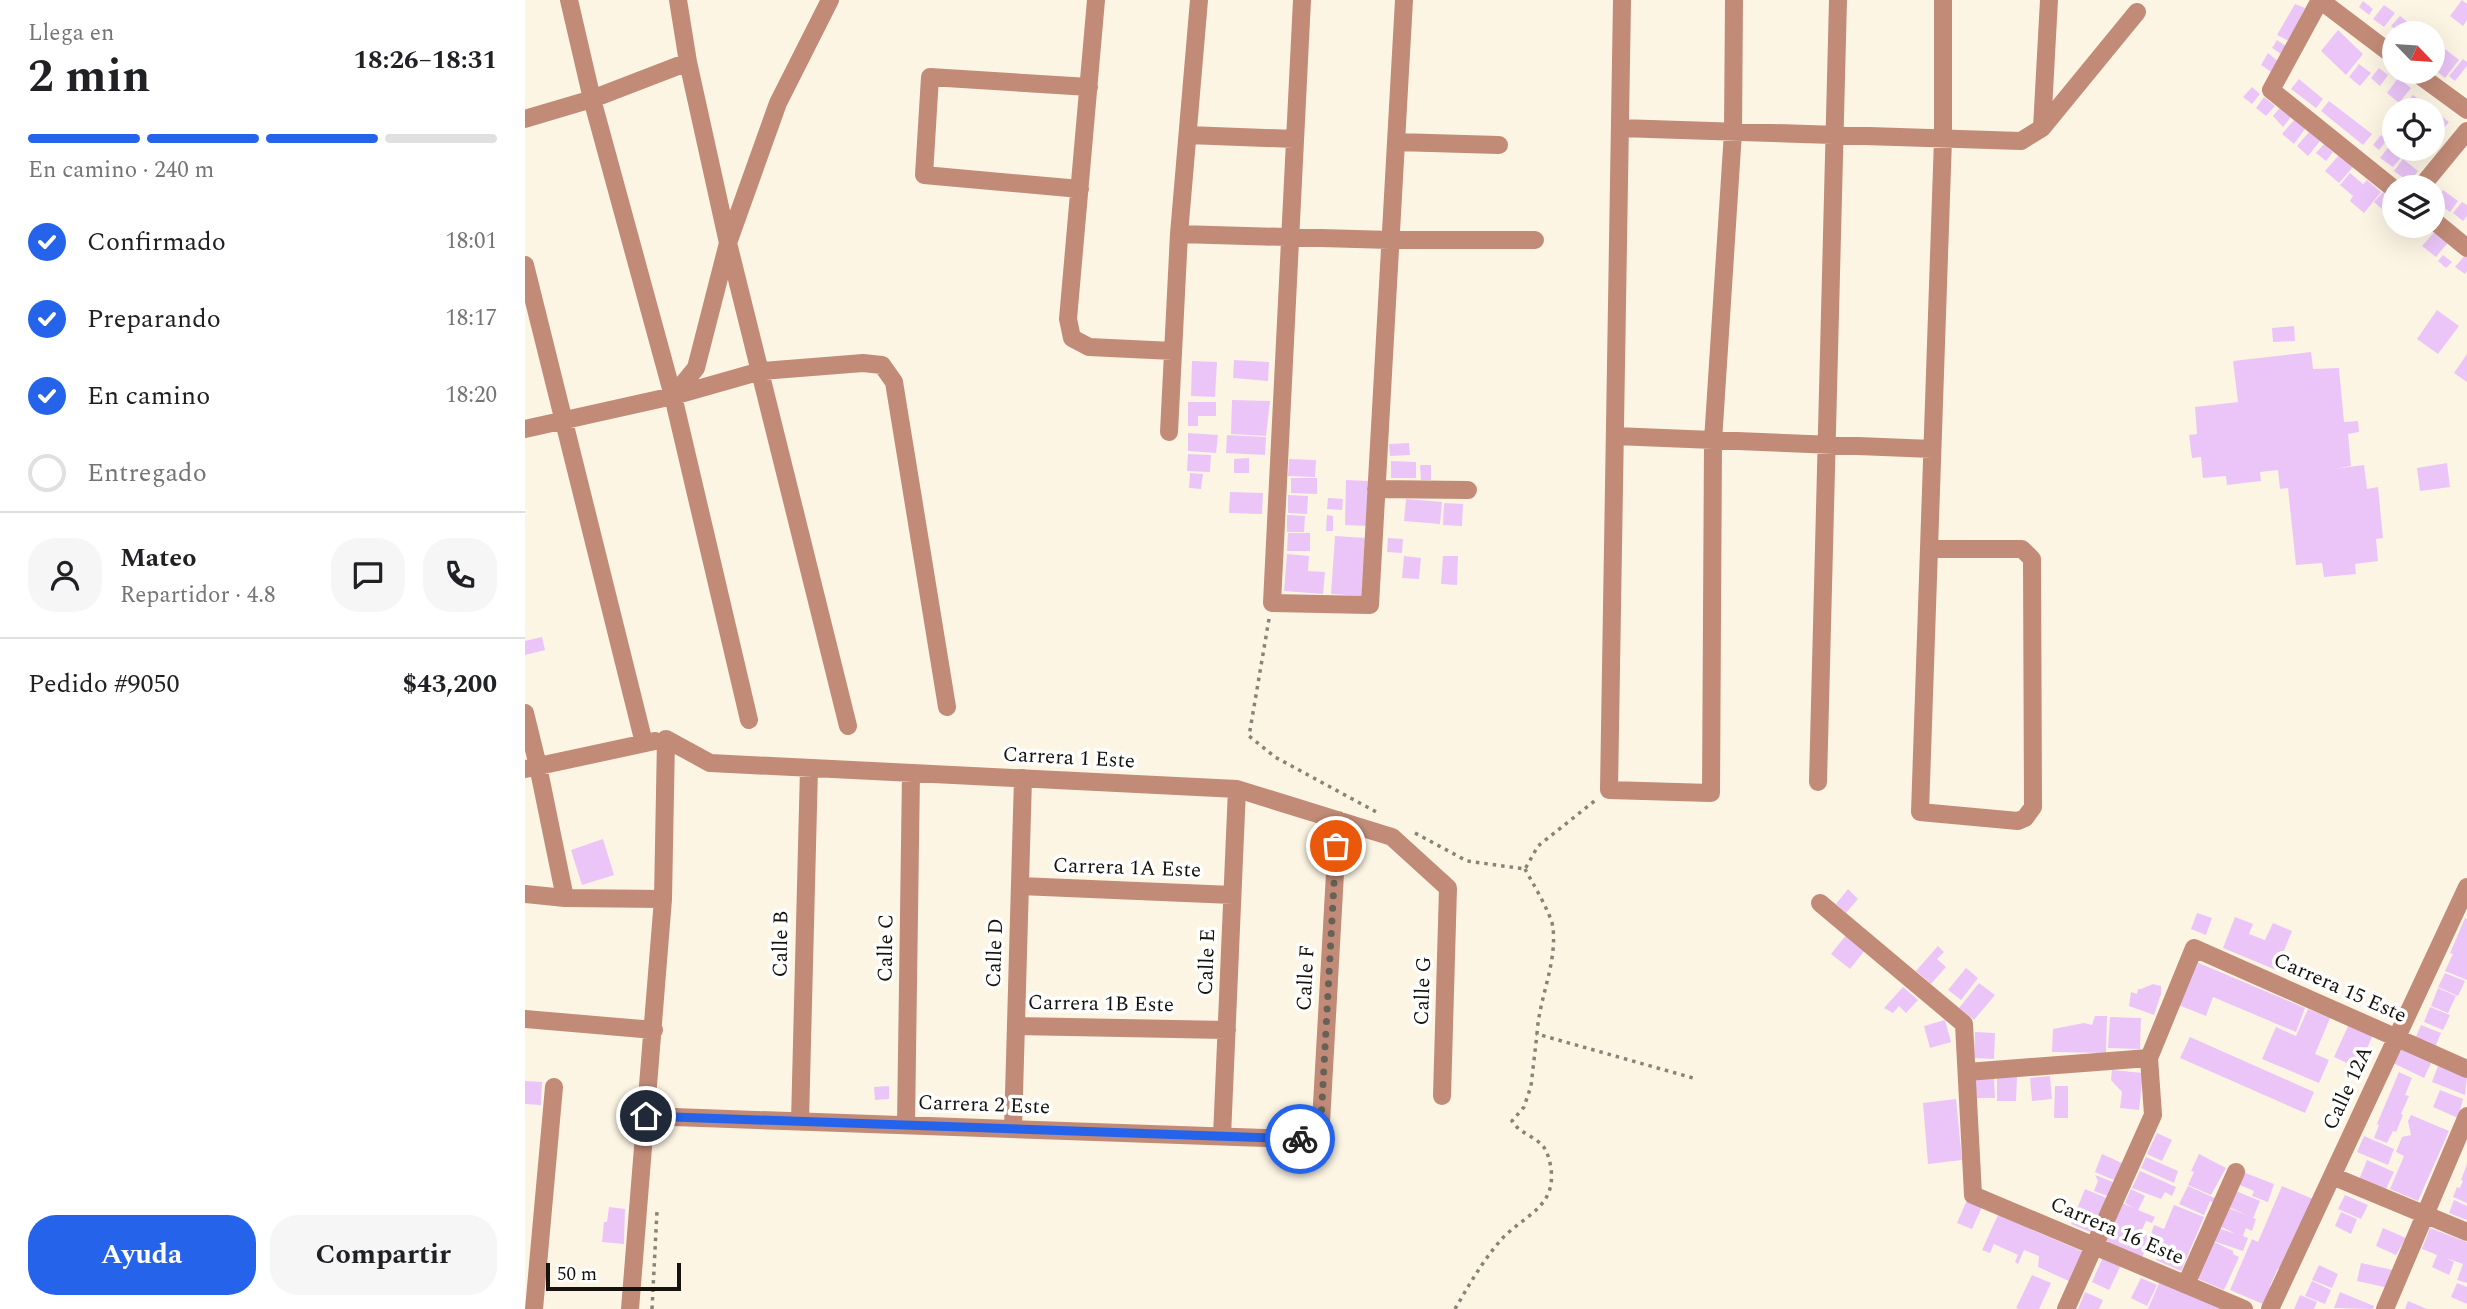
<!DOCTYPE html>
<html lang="es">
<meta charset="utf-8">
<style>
:root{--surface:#fff;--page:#f6f6f6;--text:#202124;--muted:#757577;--line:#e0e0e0;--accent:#2563eb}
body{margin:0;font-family:Spectral,serif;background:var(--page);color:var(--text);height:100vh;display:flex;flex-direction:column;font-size:26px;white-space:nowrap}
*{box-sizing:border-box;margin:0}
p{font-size:23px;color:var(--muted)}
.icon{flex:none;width:38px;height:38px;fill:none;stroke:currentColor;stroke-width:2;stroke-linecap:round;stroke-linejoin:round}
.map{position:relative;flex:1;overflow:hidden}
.drawer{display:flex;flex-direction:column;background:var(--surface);width:525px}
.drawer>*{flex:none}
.needle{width:46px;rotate:115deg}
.fabs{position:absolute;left:1857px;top:21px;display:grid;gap:14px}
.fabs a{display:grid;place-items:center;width:63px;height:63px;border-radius:50%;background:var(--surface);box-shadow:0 7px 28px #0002;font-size:35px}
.scale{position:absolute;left:21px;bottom:18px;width:135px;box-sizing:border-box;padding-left:7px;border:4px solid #15130d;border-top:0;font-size:19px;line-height:24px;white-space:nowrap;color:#15130d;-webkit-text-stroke:5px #fff;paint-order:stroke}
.pin{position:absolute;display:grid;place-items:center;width:60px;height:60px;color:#fff;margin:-30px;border:4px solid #fff;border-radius:50%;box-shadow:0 2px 7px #0007}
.courier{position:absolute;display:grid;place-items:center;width:70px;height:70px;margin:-35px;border:5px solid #2563eb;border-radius:50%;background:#fff;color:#222;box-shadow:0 2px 9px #0007}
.summary em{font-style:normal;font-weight:700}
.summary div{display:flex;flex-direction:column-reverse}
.summary{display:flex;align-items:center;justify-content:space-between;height:119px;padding:0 28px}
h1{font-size:46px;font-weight:700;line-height:52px}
.bar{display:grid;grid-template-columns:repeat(4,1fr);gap:10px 7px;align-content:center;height:84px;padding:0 28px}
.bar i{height:9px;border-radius:5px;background:var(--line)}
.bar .selected{background:var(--accent)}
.bar p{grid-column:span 4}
.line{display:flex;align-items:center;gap:18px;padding:0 28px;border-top:2px solid var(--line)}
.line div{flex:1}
.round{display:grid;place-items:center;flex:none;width:74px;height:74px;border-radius:28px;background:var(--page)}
ol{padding:0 28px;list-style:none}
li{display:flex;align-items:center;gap:21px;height:77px}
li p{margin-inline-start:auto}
li .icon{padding:7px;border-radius:50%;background:var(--accent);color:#fff;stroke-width:4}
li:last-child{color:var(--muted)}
li i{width:38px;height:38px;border:4px solid var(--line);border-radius:50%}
.primary-button{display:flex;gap:14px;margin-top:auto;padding:14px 28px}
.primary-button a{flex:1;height:80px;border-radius:28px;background:var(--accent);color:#fff;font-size:28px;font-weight:700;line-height:80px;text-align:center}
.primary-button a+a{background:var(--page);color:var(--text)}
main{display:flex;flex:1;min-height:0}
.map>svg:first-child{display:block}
.building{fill:#ebc5f8}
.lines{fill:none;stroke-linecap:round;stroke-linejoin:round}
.path{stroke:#888378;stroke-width:3.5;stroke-dasharray:3.5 5;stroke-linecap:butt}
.street{stroke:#c18b77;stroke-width:18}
.done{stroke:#666258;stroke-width:7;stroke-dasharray:0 12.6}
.route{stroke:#2563eb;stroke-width:9}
.labels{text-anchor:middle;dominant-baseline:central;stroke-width:7;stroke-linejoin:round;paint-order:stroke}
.street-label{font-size:21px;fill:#15130d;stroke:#fff}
</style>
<main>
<section class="drawer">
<div class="summary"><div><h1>2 min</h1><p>Llega en</p></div><em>18:26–18:31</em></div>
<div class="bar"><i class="selected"></i><i class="selected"></i><i class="selected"></i><i></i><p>En camino · 240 m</p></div>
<ol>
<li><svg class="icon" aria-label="check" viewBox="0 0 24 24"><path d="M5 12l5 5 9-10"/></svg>Confirmado<p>18:01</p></li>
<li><svg class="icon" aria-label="check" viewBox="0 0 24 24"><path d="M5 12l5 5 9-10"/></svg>Preparando<p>18:17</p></li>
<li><svg class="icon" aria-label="check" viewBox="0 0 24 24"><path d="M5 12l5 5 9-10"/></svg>En camino<p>18:20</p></li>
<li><i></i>Entregado</li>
</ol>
<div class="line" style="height:126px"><a class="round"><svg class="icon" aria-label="person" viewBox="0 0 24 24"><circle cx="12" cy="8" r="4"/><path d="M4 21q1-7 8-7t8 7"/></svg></a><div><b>Mateo</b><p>Repartidor · 4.8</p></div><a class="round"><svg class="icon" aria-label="chat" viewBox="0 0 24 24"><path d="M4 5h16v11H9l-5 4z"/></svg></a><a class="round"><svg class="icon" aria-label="phone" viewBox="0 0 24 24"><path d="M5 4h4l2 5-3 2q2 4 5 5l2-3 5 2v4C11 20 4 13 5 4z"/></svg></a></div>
<div class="line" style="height:91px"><div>Pedido #9050</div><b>$43,200</b></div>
<div class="primary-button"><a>Ayuda</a><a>Compartir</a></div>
</section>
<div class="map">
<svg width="1942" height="1309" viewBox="0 0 1942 1309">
<rect width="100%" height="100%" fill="#fcf5e4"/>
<path class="building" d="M1937,0L1942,4V20L1938,26L1925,16Z
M1838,1L1848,9L1844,15L1834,7Z
M1770,4L1780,8L1764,41L1752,35Z
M1859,5L1870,13L1859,27L1848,19Z
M1875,16L1889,27L1897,33H1875L1866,26Z
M1813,30L1838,54L1821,75L1796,51Z
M1752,40L1761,46L1756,54L1747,48Z
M1920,49L1934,60L1920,78L1908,68V65Z
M1743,53L1754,62L1748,73L1736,65Z
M1938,59L1942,62V66L1930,81L1924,76Z
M1834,64L1846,73L1835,86L1824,77Z
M1854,68L1863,75L1855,86L1846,78Z
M1873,78L1886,88L1874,103L1862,93Z
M1774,79L1798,99L1791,108L1766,89Z
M1727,87L1735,94L1727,104L1718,97Z
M1888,95L1897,102L1891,110H1876Z
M1739,97L1750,106L1741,116L1731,108Z
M1804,101L1847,134L1838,145L1796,111Z
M1901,104L1924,122L1909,140L1908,110H1896Z
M1757,105L1766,117L1758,127L1748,116Z
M1769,120L1780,129L1769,144L1757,134Z
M1784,132L1795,141L1783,156L1772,146Z
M1856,135L1862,140L1854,150L1848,145Z
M1869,140V149H1883L1868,167L1855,158Z
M1799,144L1808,152L1801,161L1791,153Z
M1814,155L1828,167L1814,183L1800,171Z
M1878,159L1893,171L1884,182L1869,171Z
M1825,173L1838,184L1842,180L1856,192L1839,213L1825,201L1828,196L1815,185Z
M1918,190L1933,201L1925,212L1910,201Z
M1858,192L1866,199L1858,210L1849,202Z
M1937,202L1942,205V216L1938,221L1928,213Z
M1912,229L1925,240L1911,257L1897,246Z
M1918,255L1927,262L1921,268L1913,261Z
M1940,255L1942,257V271L1940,274L1930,267Z
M1912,310L1934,326L1913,354L1892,339Z
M1769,326L1770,341L1748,342L1747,328Z
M1786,352L1788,369L1814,368L1819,422L1833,421L1834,432L1823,434L1826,466L1809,469L1839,465L1842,489L1853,487L1858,538L1851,539L1853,561L1830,564L1831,574L1799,577L1797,563L1771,565L1763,488L1755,489L1753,470L1735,472L1736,481L1702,485L1701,476L1678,478L1676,457L1667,458L1664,435L1672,434L1670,407L1713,402L1708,361Z
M1942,354V382L1929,373Z
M709,360L744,362L743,381L708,378Z
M667,361L692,362L690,397L666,396Z
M707,400L745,401L741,436L706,434Z
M663,402H691V416H673V426H663Z
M663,433L693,435L691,453L663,451Z
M702,435L741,437L740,455L701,453Z
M884,443L885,455L865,456L864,444Z
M663,454L686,455L685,472L662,471Z
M724,458V473H709V459Z
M764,459L791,460L790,477L763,476Z
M866,461L891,462V478H866Z
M1922,463L1925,487L1895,491L1892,468Z
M895,465H906V480H896Z
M665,473L678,474L676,489L664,488Z
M766,478H792V494L766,493Z
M821,480L845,481L843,526L820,525Z
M705,492L738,493L737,514L704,513Z
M763,495L783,496L782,514L763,513Z
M803,498L818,499L817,510L802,509Z
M881,499L917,502L915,524L879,521Z
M919,503L938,504L937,526L918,525Z
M762,515L780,516L779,532H762Z
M802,515L808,516V531H801Z
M763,533H785V551H762Z
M810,536L841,538L837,596L806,594Z
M863,538L878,539L877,553L862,552Z
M762,554L784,556L783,571L800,572L798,594L759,591Z
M879,556L896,558L894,579L877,578Z
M918,556H933L932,585L916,584Z
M17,637L20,650L0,655V641Z
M78,839L89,875L57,885L46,850Z
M1323,889L1333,899L1321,913L1311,904Z
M1672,913L1687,918L1681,935L1666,929Z
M1710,917L1728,924L1724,934L1740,940L1748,923L1767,931L1751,970L1698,948Z
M1940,918L1942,919V980L1920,971L1928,954L1925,953Z
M1322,934L1341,949L1325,969L1306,954Z
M1413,946L1419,952L1412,959L1421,967L1406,984L1391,971Z
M1669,961L1780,1008L1771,1032L1688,997L1681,1016L1651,1004Z
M1441,968L1453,978L1436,1000L1423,990Z
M1920,973L1940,981L1933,996L1913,987Z
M1454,983L1470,995L1449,1020L1434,1008Z
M1628,984L1636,986V994L1629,1015L1604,1006L1606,992L1612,994L1613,989H1616Z
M1378,987L1393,1000L1381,1013L1374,1006L1368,1013L1359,1008Z
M1913,988L1931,996L1923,1013L1906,1006Z
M1905,1007L1925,1015L1918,1030L1899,1022Z
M1783,1009L1805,1018L1790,1054L1804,1060L1794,1083L1737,1059L1751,1027L1771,1036Z
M1570,1016H1582L1581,1053L1527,1052L1528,1029L1559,1023L1567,1025Z
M1585,1017L1616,1018L1615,1049L1583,1048Z
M1420,1020L1426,1042L1405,1048L1399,1026Z
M1824,1024L1848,1035L1833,1068L1809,1057Z
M1896,1025L1916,1033L1910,1047L1890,1039Z
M1450,1032L1470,1033L1469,1059L1449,1058Z
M1665,1037L1789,1092L1780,1113L1655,1058Z
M1872,1043L1908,1059L1899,1078L1864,1061Z
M1913,1066L1942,1077L1940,1095L1907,1082Z
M1587,1070L1618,1073L1614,1110L1595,1108L1597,1092L1586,1080Z
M1874,1072L1887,1078L1880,1095L1884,1096L1876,1114L1878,1115L1871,1132L1868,1131L1862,1143L1849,1138L1854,1125L1852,1124Z
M1525,1076L1527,1099L1507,1101L1505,1078Z
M1472,1077H1492L1491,1101H1472Z
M1450,1078H1469L1470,1098H1450Z
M0,1081L17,1082L16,1105L0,1104Z
M364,1086V1099L350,1100L349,1087Z
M1530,1086H1543V1118H1529Z
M1915,1090L1938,1099L1933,1118L1908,1107Z
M1431,1099L1437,1160L1403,1164L1398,1103Z
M1886,1115L1924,1131L1893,1201L1865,1189L1879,1156L1871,1152L1877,1137L1886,1135L1883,1121Z
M1632,1133L1647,1140L1637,1161L1622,1154Z
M1839,1136L1869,1149L1863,1165L1832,1152Z
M1577,1154L1599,1164L1591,1181L1570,1172Z
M1674,1154L1701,1168L1686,1195L1663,1185L1669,1172L1666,1171Z
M1621,1157L1653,1171L1649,1183L1616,1168Z
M1842,1160L1869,1172L1860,1191L1834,1180Z
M1942,1164V1203L1928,1197L1932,1187L1935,1188L1938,1181L1936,1180Z
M1615,1171L1651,1187L1647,1196L1640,1192L1636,1199L1607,1188Z
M1715,1171L1749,1184L1743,1202L1727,1196L1729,1191L1710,1183Z
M1570,1175L1593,1184L1587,1198L1569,1191L1573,1181Z
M1663,1186L1692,1199L1689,1203L1685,1201L1679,1215L1654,1204Z
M1757,1186L1788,1199L1761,1272L1753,1268L1745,1286L1752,1289L1745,1307L1705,1290L1727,1239L1733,1242Z
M1560,1189L1584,1199L1570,1234L1546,1224Z
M1606,1189L1620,1196L1613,1210L1630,1217L1627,1223L1621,1221L1616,1232L1627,1237L1616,1259L1580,1243L1597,1203L1609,1208L1600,1203Z
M1711,1191L1735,1201L1728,1218L1731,1219L1727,1231L1721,1228L1718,1236L1723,1238L1718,1251L1688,1241L1693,1228L1711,1234L1694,1226L1701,1207L1724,1216L1704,1207Z
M1820,1195L1843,1205L1836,1219L1813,1209Z
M1442,1200L1457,1207L1447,1229L1432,1223Z
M1929,1200L1942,1206V1220L1924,1213Z
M1649,1205L1679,1217L1656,1271L1631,1260L1639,1240L1626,1234L1629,1225L1639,1229Z
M84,1207L100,1209L99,1244L77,1242L79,1222H82Z
M1816,1212L1832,1219L1826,1234L1810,1226Z
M1473,1215L1559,1252L1546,1282L1513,1267L1514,1256L1499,1250L1493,1264L1490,1262L1493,1255L1469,1244L1465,1253L1457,1250Z
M1858,1228L1881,1238L1871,1255L1851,1246Z
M1905,1228L1942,1242V1283L1932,1280L1938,1264L1921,1258L1929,1262L1924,1275L1907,1267L1912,1255L1897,1249Z
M1687,1241L1708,1251V1254L1714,1257L1699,1290L1671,1278Z
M1578,1257L1596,1265L1584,1290L1567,1282Z
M1836,1263L1868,1270L1864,1288L1832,1281Z
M1794,1265L1813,1274L1807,1288L1787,1280Z
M1507,1275L1526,1283L1514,1309H1494L1491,1308Z
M1616,1278L1632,1285L1622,1306L1606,1298Z
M1635,1281L1699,1309H1623Z
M1787,1281L1806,1290L1800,1304L1780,1296Z
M1932,1283L1942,1287V1304L1926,1297Z
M1560,1292L1578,1300L1574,1309H1553Z
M1815,1292L1849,1306L1848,1309L1809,1308Z
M1775,1295L1792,1302L1789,1309H1769Z
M1883,1301L1902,1309H1880Z"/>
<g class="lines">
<path class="path" d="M744,619L724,736L750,757L855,814
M890,833L942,861L1000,869L1013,846L1072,799
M1000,869C1007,882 1027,915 1028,928C1032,964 1014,998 1012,1034L1168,1078
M127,1309L132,1211
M930,1309C944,1285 957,1262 975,1241C988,1225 1013,1214 1022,1196C1029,1183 1027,1166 1022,1153C1016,1137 995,1135 987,1121L999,1107L1006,1086L1012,1034"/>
<path class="street" d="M44,0L67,99L148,396
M153,0L163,62L203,243L323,726
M571,0L543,319L547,338L564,347L648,351
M777,0L747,603L845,605L879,0
M1097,0L1084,790L1186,793L1188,441L1208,132L1209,0
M1795,0L1746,90L1869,189
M1795,0L1869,56
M1890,72L1942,110
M0,119L67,99L163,62
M1095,128L1496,141L1517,128L1612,12
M1517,128L1524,0
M663,135L770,139
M871,142L974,145
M1896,187L1942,131
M555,189L399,175L405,77L564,87
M1908,220L1942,248
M654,234L865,240H1010
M0,265L119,743
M0,429L148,396L236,371L338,363L357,365L369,382L422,707
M644,432L654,234L674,0
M1090,436L1407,449
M851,489L943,490
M1404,549H1497L1507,559L1508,807L1500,818L1493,821L1395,812L1418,139V0
M0,713L13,766L40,898
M224,720L148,396L171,368L203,243L253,103L305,0
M141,739L185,763L712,789L867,837L923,888L917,1096
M0,769L130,741
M1293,782L1313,0
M495,886L707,895
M0,894L40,898L138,899
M1295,903L1439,1024L1448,1195L1719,1309
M0,1019L129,1030
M491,1026L702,1030
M1442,1072L1624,1058
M121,1116L795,1140L813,820
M275,1121L284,768
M381,1125L386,773
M488,1129L498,778
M697,1136L712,789
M1807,1176L1942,1232
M1661,1284L1711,1172
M9,1309L29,1087
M105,1309L138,899L141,739
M1541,1309L1628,1115L1624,1058L1669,948L1942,1069
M1745,1309L1942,887
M1860,1309L1942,1116"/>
</g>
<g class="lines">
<path class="done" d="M775,1139L795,1140L811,846"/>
<path class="route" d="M121,1116L775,1139"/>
</g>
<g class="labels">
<g class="street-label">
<text transform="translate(544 758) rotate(3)">Carrera 1 Este</text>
<text transform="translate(602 868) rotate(2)">Carrera 1A Este</text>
<text transform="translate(256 944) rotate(-89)">Calle B</text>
<text transform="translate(361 948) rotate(-89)">Calle C</text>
<text transform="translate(470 953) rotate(-88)">Calle D</text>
<text transform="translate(682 962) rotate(-88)">Calle E</text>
<text transform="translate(781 978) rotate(-87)">Calle F</text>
<text transform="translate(1815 988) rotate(24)">Carrera 15 Este</text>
<text transform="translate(898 991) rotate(-88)">Calle G</text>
<text transform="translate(576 1004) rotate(1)">Carrera 1B Este</text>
<text transform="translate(1823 1088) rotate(-65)">Calle 12A</text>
<text transform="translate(459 1105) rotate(2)">Carrera 2 Este</text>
<text transform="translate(1592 1231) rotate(23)">Carrera 16 Este</text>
</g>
</g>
</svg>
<div class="fabs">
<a><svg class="needle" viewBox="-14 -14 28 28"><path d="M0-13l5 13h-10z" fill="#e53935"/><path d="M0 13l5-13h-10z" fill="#757577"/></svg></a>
<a><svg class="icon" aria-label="locate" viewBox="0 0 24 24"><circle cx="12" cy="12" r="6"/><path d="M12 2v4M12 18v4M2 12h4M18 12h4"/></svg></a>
<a><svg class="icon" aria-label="layers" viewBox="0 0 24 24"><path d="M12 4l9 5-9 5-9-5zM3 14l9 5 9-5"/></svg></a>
</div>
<div class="scale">50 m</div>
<div class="pin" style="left:811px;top:846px;background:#ea580c"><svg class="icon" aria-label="bag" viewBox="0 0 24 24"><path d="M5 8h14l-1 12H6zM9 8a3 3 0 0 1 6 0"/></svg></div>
<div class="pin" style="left:121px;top:1116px;background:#1f2937"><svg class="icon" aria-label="home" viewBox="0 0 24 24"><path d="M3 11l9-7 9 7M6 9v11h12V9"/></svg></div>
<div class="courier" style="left:775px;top:1139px"><svg class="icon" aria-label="bike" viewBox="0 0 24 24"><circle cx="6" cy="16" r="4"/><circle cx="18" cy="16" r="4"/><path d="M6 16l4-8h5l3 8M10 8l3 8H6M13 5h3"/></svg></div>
</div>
</main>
